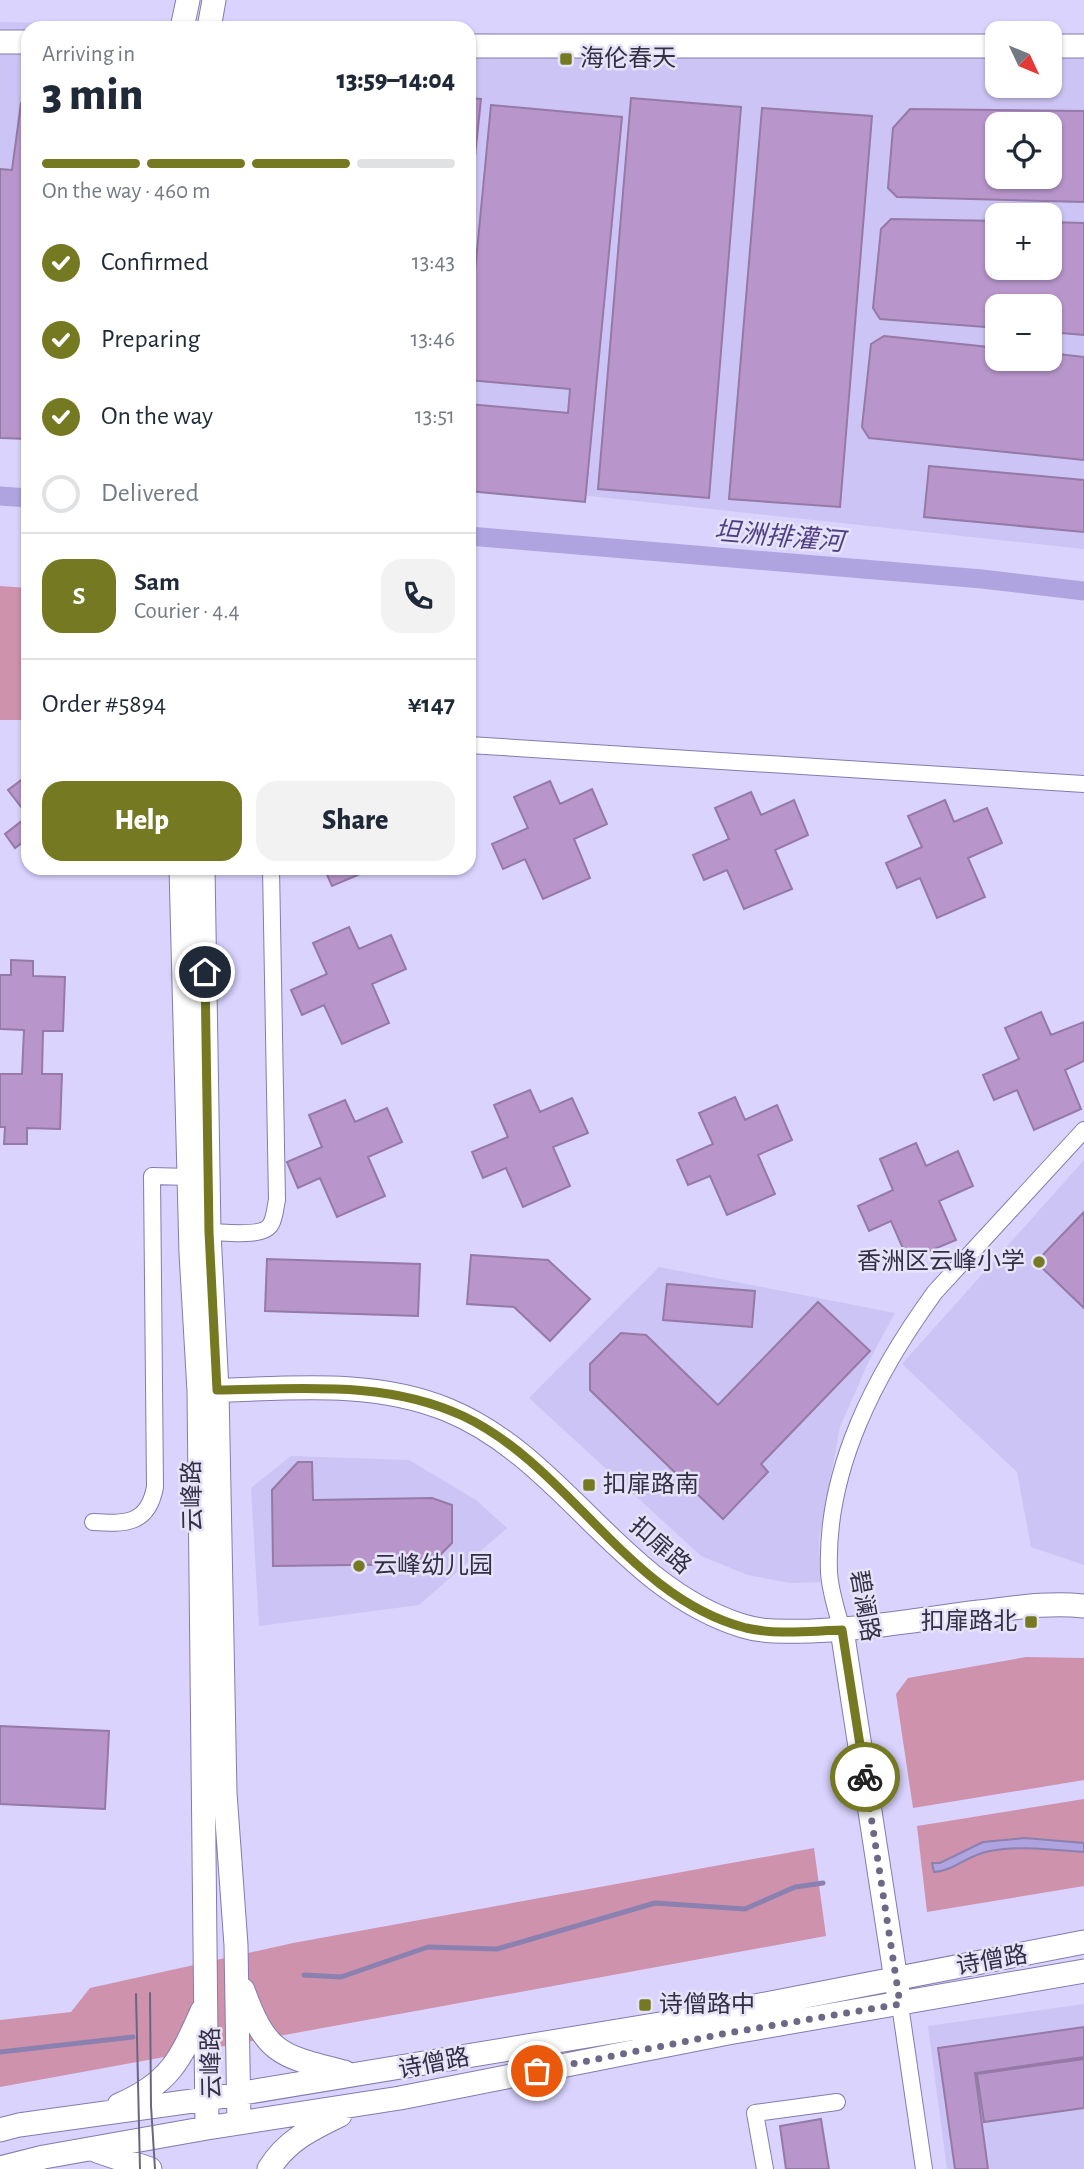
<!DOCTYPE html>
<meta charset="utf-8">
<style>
:root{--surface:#fff;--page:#f2f2f3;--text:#1f2937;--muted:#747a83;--line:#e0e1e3;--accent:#757a22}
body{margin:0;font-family:"Alegreya Sans","Noto Sans SC",sans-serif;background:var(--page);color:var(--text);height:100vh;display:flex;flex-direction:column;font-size:26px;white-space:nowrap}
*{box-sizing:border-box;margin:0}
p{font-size:23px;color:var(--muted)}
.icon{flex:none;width:38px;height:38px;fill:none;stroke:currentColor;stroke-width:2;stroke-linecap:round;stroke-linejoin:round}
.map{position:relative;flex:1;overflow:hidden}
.drawer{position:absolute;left:21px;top:21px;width:455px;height:854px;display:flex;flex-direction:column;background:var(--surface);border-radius:21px;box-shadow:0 2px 5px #0004}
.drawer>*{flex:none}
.needle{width:46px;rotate:134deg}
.tools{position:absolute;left:985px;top:21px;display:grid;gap:14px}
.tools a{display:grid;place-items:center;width:77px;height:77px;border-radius:14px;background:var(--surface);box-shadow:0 2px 5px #0004;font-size:35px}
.pin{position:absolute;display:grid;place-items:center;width:60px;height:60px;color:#fff;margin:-30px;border:4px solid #fff;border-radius:50%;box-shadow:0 2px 7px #0007}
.courier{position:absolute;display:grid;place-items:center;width:70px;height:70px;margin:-35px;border:5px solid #757a22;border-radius:50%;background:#fff;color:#222;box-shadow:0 2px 9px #0007}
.head em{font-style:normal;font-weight:800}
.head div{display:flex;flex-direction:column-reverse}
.head{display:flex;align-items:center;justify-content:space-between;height:119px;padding:0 21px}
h1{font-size:46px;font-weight:800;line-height:52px}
.bar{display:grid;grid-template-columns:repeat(4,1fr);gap:10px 7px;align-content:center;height:84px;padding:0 21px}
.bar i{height:9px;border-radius:5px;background:var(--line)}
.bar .selected{background:var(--accent)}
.bar p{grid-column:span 4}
.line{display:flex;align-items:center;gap:18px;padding:0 21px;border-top:2px solid var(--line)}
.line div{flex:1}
.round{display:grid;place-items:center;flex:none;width:74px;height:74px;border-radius:21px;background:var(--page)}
ol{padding:0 21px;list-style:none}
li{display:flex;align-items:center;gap:21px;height:77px}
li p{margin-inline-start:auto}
li .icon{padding:7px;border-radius:50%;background:var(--accent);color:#fff;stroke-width:4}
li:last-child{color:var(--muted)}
li i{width:38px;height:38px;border:4px solid var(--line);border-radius:50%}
.action{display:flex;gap:14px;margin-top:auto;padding:14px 21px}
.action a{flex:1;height:80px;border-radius:21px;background:var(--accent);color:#fff;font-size:28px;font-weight:800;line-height:80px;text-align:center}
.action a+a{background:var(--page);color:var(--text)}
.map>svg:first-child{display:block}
.built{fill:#ccc4f4;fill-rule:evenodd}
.green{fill:#cf92ac}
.water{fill:#afa4df;stroke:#8a81b0;stroke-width:2}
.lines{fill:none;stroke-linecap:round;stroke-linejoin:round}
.stream{stroke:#8a81b0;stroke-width:5}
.canal{stroke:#afa4df;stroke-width:19}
.building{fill:#b896cc;stroke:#9579a7;stroke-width:2;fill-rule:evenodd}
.street-casing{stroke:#847bad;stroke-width:18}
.secondary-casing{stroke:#847bad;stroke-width:25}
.street{stroke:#fff;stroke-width:16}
.secondary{stroke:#fff;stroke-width:23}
.tram{stroke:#6a6581;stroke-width:2}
.done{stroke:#6d6885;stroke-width:7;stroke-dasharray:0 12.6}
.route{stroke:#757a22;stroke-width:9}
.poi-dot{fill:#757a22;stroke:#e6e3f9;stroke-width:2.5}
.labels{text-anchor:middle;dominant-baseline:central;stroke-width:5;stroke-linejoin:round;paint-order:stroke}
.poi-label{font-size:24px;fill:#332f44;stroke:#e6e3f9;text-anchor:start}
.street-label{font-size:24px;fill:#332f44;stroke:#e6e3f9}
.water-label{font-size:26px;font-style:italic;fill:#513f86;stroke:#e6e3f9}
</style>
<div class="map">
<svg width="1084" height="2169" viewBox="0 0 1084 2169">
<rect width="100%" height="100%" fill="#d9d3fe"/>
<path class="built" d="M0,22L273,28H28V436L0,433Z
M469,33L997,45L998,86H1050V46L1084,47V549L469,483ZM998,124H1050V177H998ZM998,215H1050V268H998ZM998,306H1050V359H998Z
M1084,1160V1565L1031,1547L1017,1472L902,1364Z
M659,1267L895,1313L868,1363L840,1427L819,1539L820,1582L790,1583L748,1575L701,1556L529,1398Z
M291,1456L409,1460L476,1500L507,1528L419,1605L259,1626L251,1488Z
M1084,2004V2169H947L928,2026Z"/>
<path class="green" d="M0,586L28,588V720H0Z
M1026,1657L1084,1658V1780L913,1808L896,1694L908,1678Z
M1084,1799V1886L927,1912L917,1826Z
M814,1848L826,1936L0,2087V2020L71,2012L90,1988L293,1943Z"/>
<path class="water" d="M1025,1838L1084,1843V1852C1054,1850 1020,1845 990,1851C969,1854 954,1871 934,1872L932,1863H940L983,1842Z"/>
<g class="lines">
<path class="stream" d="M304,1975L341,1977L428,1947L497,1949L655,1903L745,1909L795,1887L823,1883
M0,2052L133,2037"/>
<path class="canal" d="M0,496L28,498
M469,536L982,579L1084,591"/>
</g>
<path class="building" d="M469,98L481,99L469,214Z
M631,98L741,107L709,498L598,489Z
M21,103H28V439L0,438V169L12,170Z
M491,105L622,117L585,502L469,491V404L568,413L570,389L469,380V334Z
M762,108L872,116L840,507L729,499Z
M910,109L1084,111V202L897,197L888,188L893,128ZM998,124H1050V177H998Z
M891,219L998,221V268H1050V222L1084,223V335L1050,332V306H998V328L880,319L873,308L881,229Z
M884,336L998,348V359H1050V353L1084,357V460L869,438L862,427L871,344Z
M929,466L1084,480V532L924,517Z
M28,775V843L26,840L15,848L5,834L28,816L8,790Z
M550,781L560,804L592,789L607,824L574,839L590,878L543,899L525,859L503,869L492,844L528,828L514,797Z
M751,792L761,815L794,800L808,835L775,850L792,889L744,909L727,870L704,880L693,855L729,839L715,808Z
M945,800L954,822L987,808L1002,843L968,858L985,897L937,918L920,878L897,888L886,863L922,847L908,816Z
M324,868H374L332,886Z
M349,927L359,949L391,935L406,969L372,984L389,1023L342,1044L324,1005L302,1015L291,990L327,974L313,943Z
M11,960L33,961V976L65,977L63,1031H43L42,1074H62L60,1129L27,1128V1144H4L5,1127H0V1074H22L24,1030L0,1029V975H11Z
M1041,1012L1051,1035L1084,1022V1061L1065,1070L1081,1109L1034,1130L1017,1090L994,1100L983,1075L1019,1059L1005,1028Z
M530,1090L540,1112L572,1098L588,1133L553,1147L570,1186L523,1207L506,1168L483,1178L472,1152L508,1137L494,1105Z
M735,1097L745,1120L777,1105L792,1140L758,1155L775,1194L727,1215L710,1176L688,1185L677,1160L713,1144L699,1113Z
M345,1100L355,1122L387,1108L402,1142L368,1157L385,1196L337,1217L320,1178L298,1188L287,1162L322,1147L309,1115Z
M916,1143L926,1166L958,1151L973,1186L939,1201L956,1240L908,1260L891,1221L869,1231L858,1206L893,1190L880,1159Z
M1084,1212V1308L1036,1262Z
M471,1255L548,1260L590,1299L550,1341L514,1307L467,1304Z
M267,1259L420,1264L418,1316L265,1311Z
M667,1284L755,1291L752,1327L663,1320Z
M818,1302L870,1351L761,1464L768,1472L723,1519L590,1390V1364L621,1333L646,1335L718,1405Z
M298,1462H312L313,1500L432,1498L452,1505V1543L431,1564L273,1566L272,1490Z
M0,1726L109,1731L105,1809L0,1804Z
M1084,2027V2057L975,2073L988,2169H955L938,2048Z
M1084,2059V2108L984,2122L977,2074Z
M821,2119L829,2169H786L780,2126Z"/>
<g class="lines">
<defs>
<path id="street" d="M469,745L1084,784
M209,1232C224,1232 264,1238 271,1224C275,1217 275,1208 277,1200L271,868
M93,1522C125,1524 148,1525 155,1487L152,1176L189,1177
M842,1630C837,1611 830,1592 829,1572C825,1469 876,1373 935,1292L1084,1130
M900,2005L924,2169
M765,2169L755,2113L837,2102"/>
<path id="secondary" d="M182,28L188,0
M209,28L214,0
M0,42H28
M469,46H998
M1050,46H1084
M181,868L191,1253L199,1391L207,2128
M203,868L209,1232L217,1390L225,1793L236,1945L239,2123
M202,1391C283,1389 371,1378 448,1410C564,1458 620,1588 743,1626C765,1633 788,1631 811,1631C867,1629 923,1619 979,1612C1014,1608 1049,1602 1084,1606
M842,1630L898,1993
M243,1990C266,2054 280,2056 344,2072
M119,2105C170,2083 180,2060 202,2011
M0,2130L19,2125L207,2099L678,2021L1084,1942
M97,2151L150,2169
M0,2168L44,2157L207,2128L400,2098L728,2033L1084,1971
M269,2169C286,2141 311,2129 340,2115"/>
</defs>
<use href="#street" class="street-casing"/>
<use href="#secondary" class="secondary-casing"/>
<use href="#street" class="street"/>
<use href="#secondary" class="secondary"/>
<path class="tram" d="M150,1993L151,2106L155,2169
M136,1994L140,2169"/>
</g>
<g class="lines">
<path class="done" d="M537,2071L728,2033L900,2004L865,1777"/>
<path class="route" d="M205,972L209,1232L217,1390C300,1389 386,1380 463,1416C571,1467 627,1597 746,1628C777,1635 810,1631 842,1630L865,1777"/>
</g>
<g class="poi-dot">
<rect x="559" y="52" width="14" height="14" rx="3.5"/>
<circle cx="1039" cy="1262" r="7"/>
<rect x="582" y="1478" width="14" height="14" rx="3.5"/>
<circle cx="359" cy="1566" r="7"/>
<rect x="1024" y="1615" width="14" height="14" rx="3.5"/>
<rect x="638" y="1998" width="14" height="14" rx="3.5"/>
</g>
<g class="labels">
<g class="poi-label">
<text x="580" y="59">海伦春天</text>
<text x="1025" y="1262" text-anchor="end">香洲区云峰小学</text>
<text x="603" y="1485">扣扉路南</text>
<text x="373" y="1566">云峰幼儿园</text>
<text x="1017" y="1622" text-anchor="end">扣扉路北</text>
<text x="659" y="2005">诗僧路中</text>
</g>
<g class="street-label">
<text transform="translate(193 1496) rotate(-91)">云峰路</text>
<text transform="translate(660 1546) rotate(41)">扣扉路</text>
<text transform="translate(864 1606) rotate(80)">碧澜路</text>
<text transform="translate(992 1961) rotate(-10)">诗僧路</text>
<text transform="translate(212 2063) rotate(-91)">云峰路</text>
<text transform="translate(434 2064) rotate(-11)">诗僧路</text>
</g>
<g class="water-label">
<text transform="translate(779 537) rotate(5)">坦洲排灌河</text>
</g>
</g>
</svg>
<div class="tools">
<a><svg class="needle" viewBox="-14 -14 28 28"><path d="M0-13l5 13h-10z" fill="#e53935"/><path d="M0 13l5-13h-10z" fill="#747a83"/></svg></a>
<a><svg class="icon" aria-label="locate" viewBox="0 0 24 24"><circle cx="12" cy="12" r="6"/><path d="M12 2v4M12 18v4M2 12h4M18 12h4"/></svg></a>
<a>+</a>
<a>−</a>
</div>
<div class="pin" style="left:537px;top:2071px;background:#ea580c"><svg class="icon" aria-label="bag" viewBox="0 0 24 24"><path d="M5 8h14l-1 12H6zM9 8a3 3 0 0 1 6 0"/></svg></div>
<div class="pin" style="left:205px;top:972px;background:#1f2937"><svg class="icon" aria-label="home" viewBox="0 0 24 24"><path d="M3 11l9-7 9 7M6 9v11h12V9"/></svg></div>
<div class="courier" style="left:865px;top:1777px"><svg class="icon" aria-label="bike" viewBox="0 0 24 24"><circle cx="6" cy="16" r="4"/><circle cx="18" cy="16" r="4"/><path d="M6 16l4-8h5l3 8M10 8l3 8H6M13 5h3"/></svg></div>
<section class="drawer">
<div class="head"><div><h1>3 min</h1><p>Arriving in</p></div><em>13:59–14:04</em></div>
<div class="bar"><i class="selected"></i><i class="selected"></i><i class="selected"></i><i></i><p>On the way · 460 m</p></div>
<ol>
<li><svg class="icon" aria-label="check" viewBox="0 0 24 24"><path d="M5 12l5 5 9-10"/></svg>Confirmed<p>13:43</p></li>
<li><svg class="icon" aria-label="check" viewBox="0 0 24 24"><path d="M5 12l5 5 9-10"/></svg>Preparing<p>13:46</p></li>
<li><svg class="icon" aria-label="check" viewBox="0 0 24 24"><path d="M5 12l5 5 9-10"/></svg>On the way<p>13:51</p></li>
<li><i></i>Delivered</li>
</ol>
<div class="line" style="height:126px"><b class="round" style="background:var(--accent);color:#fff">S</b><div><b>Sam</b><p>Courier · 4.4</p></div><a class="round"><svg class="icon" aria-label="phone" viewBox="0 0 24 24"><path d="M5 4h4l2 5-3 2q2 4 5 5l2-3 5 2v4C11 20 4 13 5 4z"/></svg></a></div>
<div class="line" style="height:91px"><div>Order #5894</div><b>¥147</b></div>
<div class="action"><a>Help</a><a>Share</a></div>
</section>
</div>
